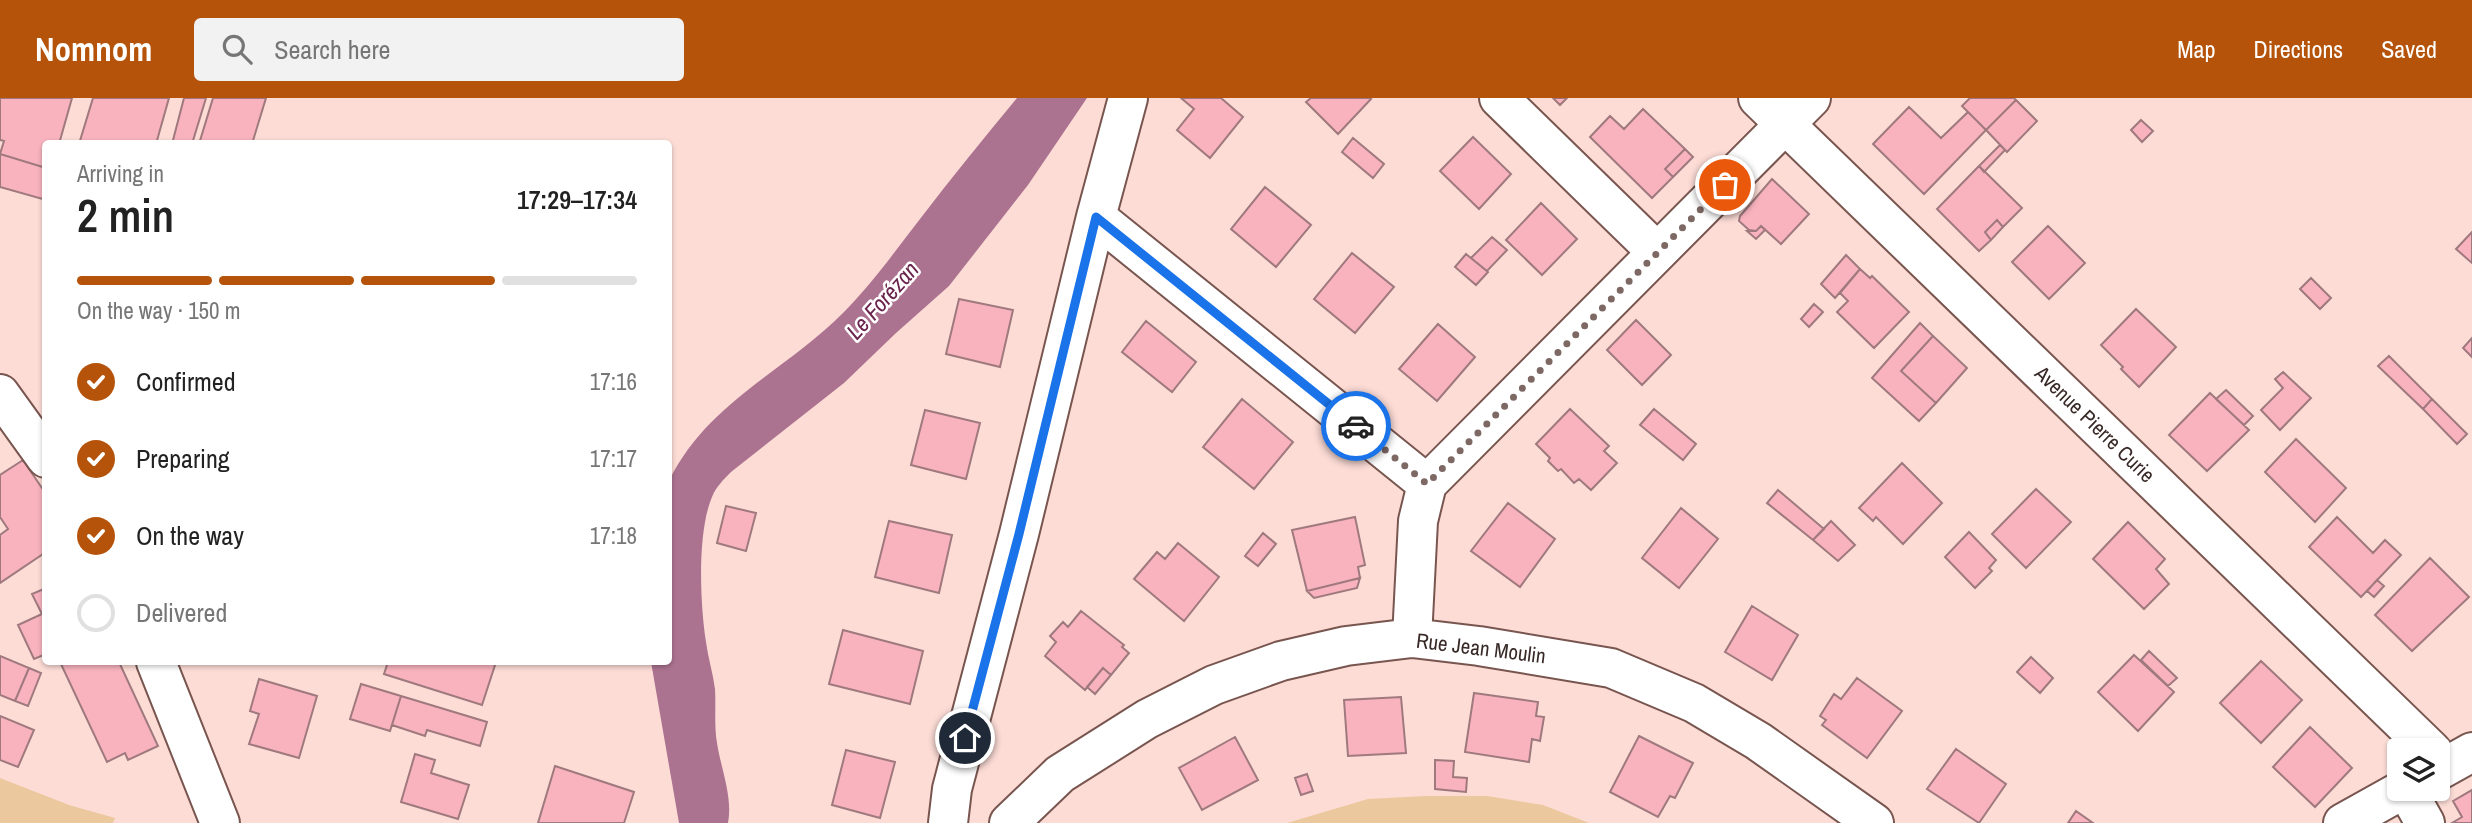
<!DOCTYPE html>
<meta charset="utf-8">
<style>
:root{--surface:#fff;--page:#f2f2f2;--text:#222;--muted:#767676;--line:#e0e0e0;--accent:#b45309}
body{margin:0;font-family:"Archivo Narrow",sans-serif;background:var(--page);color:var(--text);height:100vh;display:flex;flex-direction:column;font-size:26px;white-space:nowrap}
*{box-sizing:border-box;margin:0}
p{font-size:23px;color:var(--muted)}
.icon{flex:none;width:38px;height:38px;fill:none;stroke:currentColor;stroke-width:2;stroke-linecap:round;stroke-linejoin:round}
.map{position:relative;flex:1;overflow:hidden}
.panel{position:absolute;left:42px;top:42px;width:630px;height:525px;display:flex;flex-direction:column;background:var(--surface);border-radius:7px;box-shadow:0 2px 5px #0004}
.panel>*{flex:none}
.fabs{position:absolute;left:2387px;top:640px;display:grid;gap:14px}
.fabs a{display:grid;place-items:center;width:63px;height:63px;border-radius:7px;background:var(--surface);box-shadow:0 2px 5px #0004;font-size:35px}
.pin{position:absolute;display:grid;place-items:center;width:60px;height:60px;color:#fff;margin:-30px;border:4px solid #fff;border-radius:50%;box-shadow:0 2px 7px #0007}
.courier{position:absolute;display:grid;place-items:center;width:70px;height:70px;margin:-35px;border:5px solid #1a73e8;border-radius:50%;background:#fff;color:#222;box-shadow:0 2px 9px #0007}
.overview em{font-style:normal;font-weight:600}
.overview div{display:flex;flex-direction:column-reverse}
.overview{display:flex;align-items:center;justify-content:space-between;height:119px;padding:0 35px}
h1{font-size:46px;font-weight:600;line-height:52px}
.bar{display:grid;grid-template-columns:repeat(4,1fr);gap:10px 7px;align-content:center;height:84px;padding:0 35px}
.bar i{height:9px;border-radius:5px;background:var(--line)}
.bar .current{background:var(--accent)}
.bar p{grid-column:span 4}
ol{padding:0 35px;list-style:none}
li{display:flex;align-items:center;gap:21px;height:77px}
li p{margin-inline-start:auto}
li .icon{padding:7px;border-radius:50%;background:var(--accent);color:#fff;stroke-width:4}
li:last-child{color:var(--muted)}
li i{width:38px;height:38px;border:4px solid var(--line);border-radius:50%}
header{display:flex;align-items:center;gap:42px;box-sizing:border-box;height:98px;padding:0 35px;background:var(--accent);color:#fff}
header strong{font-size:33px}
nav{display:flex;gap:38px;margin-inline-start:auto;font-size:24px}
.search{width:490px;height:63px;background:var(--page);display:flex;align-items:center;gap:18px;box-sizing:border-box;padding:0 24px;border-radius:7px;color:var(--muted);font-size:26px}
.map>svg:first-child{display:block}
.green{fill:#ebc89e}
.water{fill:#ac7390}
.building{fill:#f8b3be;stroke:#9f797e;stroke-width:2}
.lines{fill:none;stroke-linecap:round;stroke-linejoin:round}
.minor-casing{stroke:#78554f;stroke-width:42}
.minor{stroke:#fff;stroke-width:38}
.done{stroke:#7d6864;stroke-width:7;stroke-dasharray:0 12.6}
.route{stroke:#1a73e8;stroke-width:9}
.labels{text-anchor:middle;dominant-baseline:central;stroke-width:5;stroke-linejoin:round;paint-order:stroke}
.street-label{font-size:21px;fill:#382926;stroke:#fff}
.water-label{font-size:23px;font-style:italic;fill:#6a244d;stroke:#fff}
</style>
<header>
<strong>Nomnom</strong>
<div class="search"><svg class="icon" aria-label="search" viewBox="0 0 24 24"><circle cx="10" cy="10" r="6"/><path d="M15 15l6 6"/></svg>Search here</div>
<nav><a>Map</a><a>Directions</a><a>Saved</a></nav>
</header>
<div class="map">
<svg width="2472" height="725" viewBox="0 0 2472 725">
<rect width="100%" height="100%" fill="#fddcd6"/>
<path class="green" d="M0,680L69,707L115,720L113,725H0Z
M1425,698H1487L1543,707L1589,725H1287L1368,701Z"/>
<path class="water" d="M1017,0H1087L1028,87L949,188L896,235L844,285L731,374C724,381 716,389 712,399C697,434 700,506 706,544C708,560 713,575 715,591C716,609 714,628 717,645C721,671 733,699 728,725H679L651,564H668L669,383C707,305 784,274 843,215C872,186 895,153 920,121C951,80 984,40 1017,0Z"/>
<path class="building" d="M0,0H72L59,46H46V70L0,56L4,43L0,42Z
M93,0H169L156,46H79Z
M184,0H206L192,46H172Z
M213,0H266L252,46H199Z
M1181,0H1221L1243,19L1210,60L1177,32L1194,11Z
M1311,0H1369L1371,1L1338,36L1306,4Z
M1553,0H1567L1560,7Z
M1970,0H2014L2016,2L1986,32L1962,8Z
M2016,2L2037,23L2007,54L1986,32Z
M1909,9L1941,40L1968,14L1986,32L1924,96L1873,46Z
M1643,11L1685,51L1665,71L1673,79L1652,100L1590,39L1610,18L1624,31Z
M2141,22L2153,33L2142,44L2131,32Z
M1473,39L1511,76L1479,111L1440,73Z
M1353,40L1384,66L1373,80L1342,54Z
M2000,47L2005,52L1984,74L1979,68Z
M1685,51L1693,59L1673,79L1665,71Z
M0,56L46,70V102L0,89Z
M1979,68L2022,110L2003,129L1997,122L1985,134L1991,142L1979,153L1937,111Z
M1772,81L1809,116L1781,146L1761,128L1756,133L1749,132L1739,123L1740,118Z
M1265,89L1311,127L1276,169L1231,131Z
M1541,105L1577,141L1542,177L1506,142Z
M1997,122L2003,129L1991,142L1985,134Z
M1761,128L1765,132L1756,141L1747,133H1756Z
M2048,128L2085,165L2049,201L2012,164Z
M2472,134V165L2456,151Z
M1492,139L1507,152L1487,173L1471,160Z
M1352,155L1394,189L1355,235L1314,201Z
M1466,156L1488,174L1476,187L1455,169Z
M1846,157L1860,171L1835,200L1821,186Z
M1860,171L1870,180L1872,178L1909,214L1874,250L1837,214L1848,203L1840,195Z
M2311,180L2331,200L2320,211L2300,191Z
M959,201L1013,212L1000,269L946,256Z
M1814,206L1823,214L1809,229L1801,221Z
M2136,211L2176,249L2139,289L2121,271L2123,269L2101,247Z
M1636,222L1671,257L1642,287L1607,252Z
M1146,223L1196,264L1172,294L1122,254Z
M1920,225L1933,238L1901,273L1936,305L1919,323L1872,280Z
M1438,226L1475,259L1437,303L1399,271Z
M1933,238L1967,270L1936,305L1901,273Z
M2472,240V259L2463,250Z
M2389,258L2432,301L2423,311L2378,268Z
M2283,274L2311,300L2280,332L2261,312L2283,290L2275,281Z
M2226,292L2253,318L2244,327L2216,301Z
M2210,295L2249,332L2207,373L2169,337Z
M1242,301L1293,344L1254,391L1203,349Z
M2432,301L2467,336L2457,346L2423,311Z
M1570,311L1609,348L1604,353L1617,365L1591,392L1579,381L1574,385L1561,371L1558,373L1548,363L1550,360L1536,346Z
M1654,311L1696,346L1683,362L1640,327Z
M925,312L980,325L966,381L911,367Z
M2296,341L2346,390L2315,424L2265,374Z
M23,362L46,396V454L0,485V437L8,431L0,419V377Z
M1902,365L1942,405L1903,446L1876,419L1873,423L1859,410Z
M2036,391L2071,424L2026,470L1992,436Z
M1778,392L1824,431L1813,442L1767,405Z
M1508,405L1555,441L1520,489L1471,453Z
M726,408L756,415L746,453L717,445Z
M1681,410L1718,441L1679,490L1642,460Z
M1355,419L1365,467L1358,469L1360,480L1307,493L1292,432Z
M2337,419L2373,455L2385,442L2401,457L2361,499L2309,449Z
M889,423L952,437L939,495L875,479Z
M1831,423L1855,447L1838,463L1813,442Z
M2128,424L2165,461L2156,471L2169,486L2144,511L2093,461Z
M1969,434L1996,462L1989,470L1992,473L1975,490L1945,459Z
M1263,435L1276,446L1258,468L1245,458Z
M1178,445L1219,479L1184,523L1134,481L1157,454L1165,461Z
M2430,460L2469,499L2412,553L2375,517Z
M1360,480L1357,490L1314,500L1307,493Z
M2377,482L2384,488L2374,499L2367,493Z
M46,490V556L34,561L18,527L42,516L32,496Z
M1752,508L1798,537L1772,582L1725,554Z
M1081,513L1124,547L1122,549L1129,555L1111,577L1103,570L1085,592L1045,558L1056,544L1050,538L1063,524L1068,529Z
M843,532L923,553L910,606L829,586Z
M2149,553L2177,580L2168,588L2141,562Z
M2134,557L2174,594L2138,633L2098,594Z
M0,558L29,570L15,603L0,597Z
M2031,559L2053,580L2040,595L2017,574Z
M2261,563L2302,602L2261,645L2220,605Z
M60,564H119L158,648L128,662L125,655L107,664Z
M388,564H496L482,607L384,576Z
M29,570L41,575L28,608L15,603Z
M1103,570L1111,577L1095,596L1087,589Z
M1857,580L1902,613L1867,660L1822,627L1826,622L1820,618L1834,596L1841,601Z
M259,581L317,598L299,660L249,646L259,616L250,613Z
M361,586L401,598L390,633L350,621Z
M1474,595L1538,604L1536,618L1544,619L1540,643L1532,641L1529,664L1465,654Z
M401,598L487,624L480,648L427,632L425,638L392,627Z
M1401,599L1406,655L1348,658L1344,602Z
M0,618L34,632L18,669L0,662Z
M2310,629L2352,670L2315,709L2273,669Z
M1639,638L1693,665L1675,700L1670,698L1658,719L1610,694Z
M1235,639L1258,682L1202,712L1179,670Z
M1956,651L2006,686L1979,725L1927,691Z
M846,652L895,664L880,720L832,707Z
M415,656L435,662L431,675L469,687L458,721L401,704Z
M1435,662L1454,663L1453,679L1467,680L1466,694L1435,691Z
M555,668L634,694L624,725H538Z
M1307,676L1313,693L1301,697L1295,680Z
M2472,692V725H2452L2462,719L2453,703Z
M2076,713L2093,725H2068Z"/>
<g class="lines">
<defs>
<path id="minor" d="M1499,0L1657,154
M1758,0L2432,653
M1096,119L1427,386
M0,296L46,360
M1412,540L1418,423L1427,386L1811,0
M156,564L220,725
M2438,673L2472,654
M2406,691L2425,725
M948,725L952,691L1019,436L1096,119L1128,0
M1009,725L1060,676L1147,621L1214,587L1281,563L1346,548L1412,540L1479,548L1611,570L1694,605L1758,643L1874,725
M2343,725L2404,691"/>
</defs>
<use href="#minor" class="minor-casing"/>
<use href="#minor" class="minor"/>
</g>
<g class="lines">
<path class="done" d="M1356,328L1427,386L1725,87"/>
<path class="route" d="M965,640L1019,436L1096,119L1356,328"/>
</g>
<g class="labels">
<g class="street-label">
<text transform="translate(2095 326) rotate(44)">Avenue Pierre Curie</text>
<text transform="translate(1481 550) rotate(7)">Rue Jean Moulin</text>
</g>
<g class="water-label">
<text transform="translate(882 202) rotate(-48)">Le Forézan</text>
</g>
</g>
</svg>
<div class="fabs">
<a><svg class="icon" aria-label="layers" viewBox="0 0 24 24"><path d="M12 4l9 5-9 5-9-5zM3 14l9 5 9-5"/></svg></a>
</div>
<div class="pin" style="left:1725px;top:87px;background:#ea580c"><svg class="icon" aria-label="bag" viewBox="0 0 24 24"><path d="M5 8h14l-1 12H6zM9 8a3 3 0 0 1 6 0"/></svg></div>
<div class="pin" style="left:965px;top:640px;background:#1f2937"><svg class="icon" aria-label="home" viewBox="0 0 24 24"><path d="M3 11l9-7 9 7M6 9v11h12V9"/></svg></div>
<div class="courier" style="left:1356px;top:328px"><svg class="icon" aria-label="car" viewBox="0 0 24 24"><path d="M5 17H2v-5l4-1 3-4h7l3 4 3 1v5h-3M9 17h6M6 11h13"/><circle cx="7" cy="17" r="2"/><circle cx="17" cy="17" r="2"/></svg></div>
<section class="panel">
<div class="overview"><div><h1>2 min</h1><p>Arriving in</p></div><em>17:29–17:34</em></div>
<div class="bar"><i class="current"></i><i class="current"></i><i class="current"></i><i></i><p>On the way · 150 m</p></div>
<ol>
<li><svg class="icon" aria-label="check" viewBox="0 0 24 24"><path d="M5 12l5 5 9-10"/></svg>Confirmed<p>17:16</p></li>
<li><svg class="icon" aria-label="check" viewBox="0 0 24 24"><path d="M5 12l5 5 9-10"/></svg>Preparing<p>17:17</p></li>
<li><svg class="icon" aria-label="check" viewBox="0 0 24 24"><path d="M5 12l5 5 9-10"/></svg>On the way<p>17:18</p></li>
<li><i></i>Delivered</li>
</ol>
</section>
</div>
